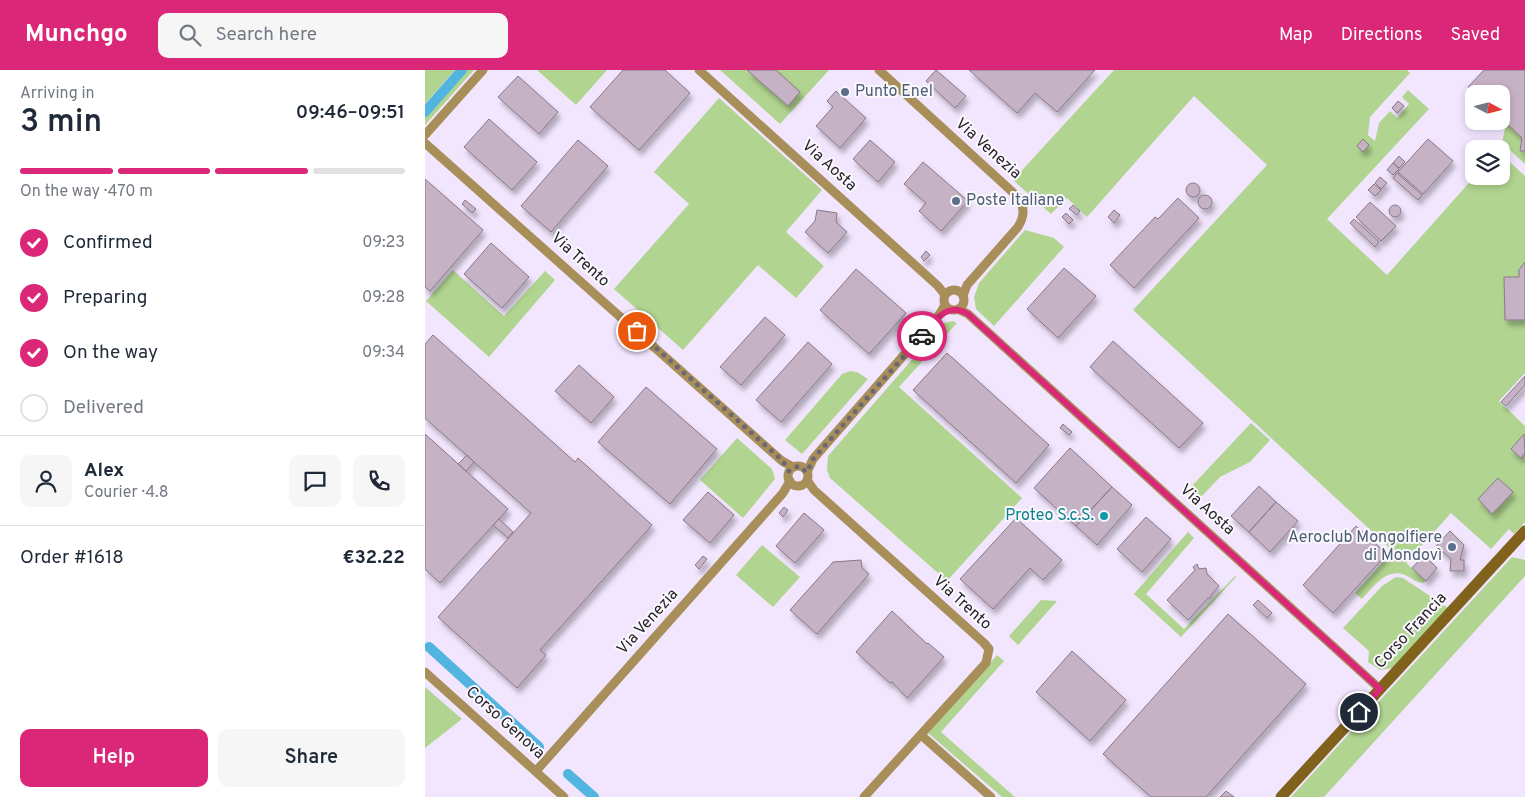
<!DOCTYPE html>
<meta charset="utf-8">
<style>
:root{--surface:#fff;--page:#f6f6f7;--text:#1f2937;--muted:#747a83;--line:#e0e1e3;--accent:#db2777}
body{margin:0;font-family:Overpass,sans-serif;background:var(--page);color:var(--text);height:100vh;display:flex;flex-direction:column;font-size:19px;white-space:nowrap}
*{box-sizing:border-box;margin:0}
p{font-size:16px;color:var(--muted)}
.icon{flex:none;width:28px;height:28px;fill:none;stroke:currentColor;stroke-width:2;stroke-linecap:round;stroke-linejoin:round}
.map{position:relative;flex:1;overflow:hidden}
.sheet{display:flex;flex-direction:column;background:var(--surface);width:425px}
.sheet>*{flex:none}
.needle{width:32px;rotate:97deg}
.tools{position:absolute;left:1040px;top:15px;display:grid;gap:10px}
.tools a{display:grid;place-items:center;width:45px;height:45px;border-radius:10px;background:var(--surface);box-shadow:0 2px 8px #0003;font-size:25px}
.pin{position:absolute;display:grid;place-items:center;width:42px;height:42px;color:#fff;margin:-21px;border:2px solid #fff;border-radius:50%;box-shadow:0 1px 5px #0007}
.courier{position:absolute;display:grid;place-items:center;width:50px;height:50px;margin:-25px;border:4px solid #db2777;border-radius:50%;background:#fff;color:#222;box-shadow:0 1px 6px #0007}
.overview em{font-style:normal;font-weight:600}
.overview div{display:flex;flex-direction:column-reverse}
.overview{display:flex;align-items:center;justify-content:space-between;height:85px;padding:0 20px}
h1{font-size:32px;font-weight:600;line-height:38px}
.bar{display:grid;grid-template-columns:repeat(4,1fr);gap:8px 5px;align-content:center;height:60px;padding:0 20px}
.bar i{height:6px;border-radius:4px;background:var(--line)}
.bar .selected{background:var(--accent)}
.bar p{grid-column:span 4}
.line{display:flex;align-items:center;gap:12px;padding:0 20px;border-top:1px solid var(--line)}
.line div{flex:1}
.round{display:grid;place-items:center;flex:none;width:52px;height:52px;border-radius:10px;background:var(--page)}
ol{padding:0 20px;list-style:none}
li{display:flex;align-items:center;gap:15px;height:55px}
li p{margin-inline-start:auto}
li .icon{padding:5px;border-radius:50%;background:var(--accent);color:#fff;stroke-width:4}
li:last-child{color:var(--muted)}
li i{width:28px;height:28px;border:2px solid var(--line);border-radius:50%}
.action{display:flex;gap:10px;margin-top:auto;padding:10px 20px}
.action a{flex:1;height:58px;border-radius:10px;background:var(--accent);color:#fff;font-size:20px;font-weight:600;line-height:58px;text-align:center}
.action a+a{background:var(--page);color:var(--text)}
header{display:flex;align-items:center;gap:30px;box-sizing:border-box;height:70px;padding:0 25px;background:var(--accent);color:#fff}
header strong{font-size:24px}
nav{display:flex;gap:28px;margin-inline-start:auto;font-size:18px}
.search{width:350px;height:45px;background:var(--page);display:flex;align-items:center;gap:12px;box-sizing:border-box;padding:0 18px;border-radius:10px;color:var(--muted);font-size:19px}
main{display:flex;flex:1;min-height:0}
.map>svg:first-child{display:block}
.green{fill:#b1d590}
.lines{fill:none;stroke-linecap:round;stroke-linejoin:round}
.canal{stroke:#52b5e0;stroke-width:10}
.building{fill:#c6b2c5;stroke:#8a7788;filter:url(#shadow)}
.street{stroke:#a88e59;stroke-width:9}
.secondary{stroke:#80621c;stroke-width:11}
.done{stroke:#6d6774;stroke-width:5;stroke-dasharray:0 9}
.route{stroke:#db2777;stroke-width:6}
.service-dot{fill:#5c6f8a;stroke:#faf8fd;stroke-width:2}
.culture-dot{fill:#0f9aa8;stroke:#faf8fd;stroke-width:2}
.labels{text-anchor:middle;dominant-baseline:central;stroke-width:4;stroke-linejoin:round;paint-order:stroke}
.service-label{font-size:16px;fill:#4e5e75;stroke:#faf8fd;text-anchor:start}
.street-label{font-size:16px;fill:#26222a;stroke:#faf8fd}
.culture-label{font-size:16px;fill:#0d838f;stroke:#faf8fd;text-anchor:end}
</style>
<header>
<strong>Munchgo</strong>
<div class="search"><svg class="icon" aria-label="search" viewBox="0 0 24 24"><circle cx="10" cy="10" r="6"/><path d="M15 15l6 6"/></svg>Search here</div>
<nav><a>Map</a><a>Directions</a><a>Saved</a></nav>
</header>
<main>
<section class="sheet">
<div class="overview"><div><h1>3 min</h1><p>Arriving in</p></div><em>09:46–09:51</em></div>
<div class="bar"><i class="selected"></i><i class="selected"></i><i class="selected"></i><i></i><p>On the way · 470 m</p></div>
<ol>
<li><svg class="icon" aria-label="check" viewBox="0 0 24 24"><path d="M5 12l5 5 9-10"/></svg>Confirmed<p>09:23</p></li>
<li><svg class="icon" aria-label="check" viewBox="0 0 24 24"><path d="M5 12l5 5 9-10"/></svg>Preparing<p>09:28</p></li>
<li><svg class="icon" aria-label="check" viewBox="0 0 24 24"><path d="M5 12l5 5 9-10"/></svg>On the way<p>09:34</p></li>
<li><i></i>Delivered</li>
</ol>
<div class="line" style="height:90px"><a class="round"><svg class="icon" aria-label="person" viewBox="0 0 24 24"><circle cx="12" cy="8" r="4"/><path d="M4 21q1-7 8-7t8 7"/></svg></a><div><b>Alex</b><p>Courier · 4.8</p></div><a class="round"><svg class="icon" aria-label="chat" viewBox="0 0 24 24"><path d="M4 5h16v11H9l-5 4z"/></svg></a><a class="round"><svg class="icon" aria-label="phone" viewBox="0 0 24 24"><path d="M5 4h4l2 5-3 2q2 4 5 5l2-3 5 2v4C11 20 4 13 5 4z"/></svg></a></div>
<div class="line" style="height:65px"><div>Order #1618</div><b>€32.22</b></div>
<div class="action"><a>Help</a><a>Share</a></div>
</section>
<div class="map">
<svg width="1100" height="727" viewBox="0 0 1100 727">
<defs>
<filter id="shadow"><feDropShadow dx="3" dy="5.5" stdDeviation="2.5" flood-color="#0004"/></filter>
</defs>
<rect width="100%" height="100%" fill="#f2e6fe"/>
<path class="green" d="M0,0H30L0,34Z
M41,0H49L0,55V46Z
M112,0H182L151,35Z
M295,0H404L355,54Z
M689,0H982L985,3L945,47L943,65L950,71L954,53L965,41L972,48L984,34L977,27L983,20L1004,39L902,149L962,205L1050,106H1076V84L1100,106V192L1094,200V207L1079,208L1080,250H1100V303L1074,331L1100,356V452L1089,464L1084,459L1066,479L1026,443L981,493L1001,511L998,513C991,513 987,508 980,505C962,497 948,517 937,529L930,523L968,481L708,240L842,95L769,26L662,147L642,128L626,144L588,110Z
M294,28L397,120L361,162L399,196L371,228L333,195L258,280L189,219L264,134L229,102Z
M1081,53L1097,68L1095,80L1100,81V94L1077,73Z
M600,160L629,168L639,177L569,256L551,239L549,227L554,213Z
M28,200L79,246L120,201L130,210L64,287L1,231Z
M528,251L532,253L474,317L597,428L522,511L405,408L402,400L403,386L519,253Z
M425,301L432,302L443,309L377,384L360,370L417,304Z
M826,353L845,370L825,392L795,407L775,428L764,419Z
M312,368L347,399L350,409L318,448L275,410Z
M763,462L769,468L721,524L759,559L810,506L811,507L756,567L709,524Z
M337,475L375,507L348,537L311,505Z
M1087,487L1100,490V506L899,727H866Z
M971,507L978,508L1023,538L968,598L955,600L943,592L944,581L918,558L957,516Z
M616,530L632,531L593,575L584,566Z
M572,585L579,591L516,662L590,727H577L503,663Z
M0,617L37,649L0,678Z"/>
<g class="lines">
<path class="canal" d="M0,42L37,0
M4,577L114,677
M143,704L169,727"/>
</g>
<path class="building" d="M198,0H240L265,23L214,80L165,37Z
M322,0H351L375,22L363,36Z
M511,0L541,26L530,38L501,11Z
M544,0H670L632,42L610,23L592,43Z
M1059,0H1100V81H1095L1097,68L1076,48V24H1050L1043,17Z
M93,6L133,42L114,64L73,27Z
M411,21L441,48L415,78L391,56L408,37L402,31Z
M973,31L979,36L972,43L967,38Z
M64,49L112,92L87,120L39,77Z
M938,69L944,75L938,82L932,76Z
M1003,69L1028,91L998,124L973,102Z
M153,70L183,96L126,162L96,136Z
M445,70L470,92L453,112L428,89Z
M974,86L980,92L974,98L968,93Z
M498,92L543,131L516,161L494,141L501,133L479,114Z
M968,93L974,99L968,105L962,100Z
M972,103L997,125L993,130L968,108Z
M955,107L962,113L956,119L950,113Z
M0,109L58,160L5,221L0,217Z
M761 120a7 7 0 1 1 14 0a7 7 0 1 1-14 0Z
M949,114L956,120L950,126L943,120Z
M773 132a7 7 0 1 1 14 0a7 7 0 1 1-14 0Z
M753,128L774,148L709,218L685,195L730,147L733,149Z
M40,130L51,139L47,143L37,134Z
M945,132L971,156L956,171L931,147Z
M648,135L655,141L652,145L644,139Z
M964 141a6 6 0 1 1 12 0a6 6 0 1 1-12 0Z
M392,140L412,143L411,152L422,162L403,183L380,162L390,151Z
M689,140L695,145L689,153L683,147Z
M641,143L648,150L644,154L637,147Z
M929,149L954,172L950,177L925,153Z
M66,173L104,207L77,238L39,204Z
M501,181L505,185L499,191L496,187Z
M1100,192V250H1080L1079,207H1094V200Z
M639,198L671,226L633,268L602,239Z
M431,199L481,243L444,284L395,240Z
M340,247L360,265L316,315L295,297Z
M8,265L150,392L153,388L227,455L115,580L121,585L92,618L13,547L106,443L0,348V274Z
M688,271L778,353L754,378L665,297Z
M383,272L407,294L356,352L331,330Z
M522,283L624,375L591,413L488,320Z
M154,295L189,327L166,353L130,321Z
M1100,306V315L1081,336L1076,332Z
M221,317L292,379L245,434L173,372Z
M638,354L647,362L644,365L635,358Z
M0,364L83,439L15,513L0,499Z
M1099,364L1100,383L1096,388L1086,379Z
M645,378L687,417L651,456L609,418Z
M42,385L49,392L41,401L33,394Z
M1073,408L1088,422L1067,444L1053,429Z
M834,416L851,432L824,462L806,446Z
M687,417L707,435L672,475L651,456Z
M283,422L309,445L285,473L258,450Z
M851,432L873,451L845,482L824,462Z
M359,437L363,440L358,447L354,443Z
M379,443L399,460L370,493L351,476Z
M721,447L746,469L717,502L692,479Z
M591,448L637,490L618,510L605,498L568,539L535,509Z
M74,449L88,462L83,468L68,455Z
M931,456L962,484L908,543L878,515Z
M1025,461L1039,475L1035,490H1039V501H1025L1026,489L1011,476Z
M999,485L1012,498L1001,511L987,498Z
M278,486L282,489L274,499L270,495Z
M436,490L437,498L444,504L392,564L365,540L408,492Z
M772,494L774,499L781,498L782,504L794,516L786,525V528H783L763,550L742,530L770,500L768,497Z
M833,530L847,543L842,548L828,535Z
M467,541L502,574L503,573L519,587L482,628L467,612L465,613L431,582Z
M803,544L881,614L781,727H726L678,684Z
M647,581L701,630L665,671L611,622Z
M801,721L809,727H795Z"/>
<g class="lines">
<path class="street" d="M274,0L513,216L520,225
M454,0L594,128C600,139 599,147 593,157L542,215L538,226
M0,65L58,0
M0,73L357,391L368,397
M519 230a10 10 0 1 1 20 0a10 10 0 1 1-20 0Z
M533,239L543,244L955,619
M363 406a10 10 0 1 1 20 0a10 10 0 1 1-20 0Z
M382,402L388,389L514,245L520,235
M382,410L389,420L559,573L564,579L561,593L439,727
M0,602L139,727
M496,665L566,727
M111,701L358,423L365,411"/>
<path class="secondary" d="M856,727L1100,461"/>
</g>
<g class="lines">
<path class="done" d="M212,261L357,390L364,401L373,396L382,402L388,389L497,266"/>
<path class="route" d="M497,266C510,251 522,231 543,244L955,619L934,642"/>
</g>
<g class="service-dot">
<circle cx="420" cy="22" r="5"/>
<circle cx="531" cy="131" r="5"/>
<circle cx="1027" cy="477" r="5"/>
</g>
<circle class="culture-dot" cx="679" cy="446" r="5"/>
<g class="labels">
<g class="service-label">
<text x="430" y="22">Punto Enel</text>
<text x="541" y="131">Poste Italiane</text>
<text x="1017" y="468" text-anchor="end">Aeroclub Mongolfiere<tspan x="1017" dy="18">di Mondovì</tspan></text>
</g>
<g class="street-label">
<text transform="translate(563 79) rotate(42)">Via Venezia</text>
<text transform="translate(404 96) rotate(42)">Via Aosta</text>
<text transform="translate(155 190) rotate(42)">Via Trento</text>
<text transform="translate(782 440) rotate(42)">Via Aosta</text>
<text transform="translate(537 533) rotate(42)">Via Trento</text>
<text transform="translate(223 552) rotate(-48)">Via Venezia</text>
<text transform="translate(986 561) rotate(-47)">Corso Francia</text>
<text transform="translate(80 653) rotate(42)">Corso Genova</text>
</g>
<g class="culture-label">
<text x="669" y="446">Proteo S.c.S.</text>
</g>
</g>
</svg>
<div class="tools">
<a><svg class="needle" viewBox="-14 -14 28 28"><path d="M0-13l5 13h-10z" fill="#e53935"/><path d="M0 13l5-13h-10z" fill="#747a83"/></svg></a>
<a><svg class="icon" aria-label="layers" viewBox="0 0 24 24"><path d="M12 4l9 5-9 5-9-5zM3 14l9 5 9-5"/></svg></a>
</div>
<div class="pin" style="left:212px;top:261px;background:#ea580c"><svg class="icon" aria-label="bag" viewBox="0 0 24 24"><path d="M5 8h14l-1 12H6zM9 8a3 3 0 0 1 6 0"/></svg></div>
<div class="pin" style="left:934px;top:642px;background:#1f2937"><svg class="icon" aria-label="home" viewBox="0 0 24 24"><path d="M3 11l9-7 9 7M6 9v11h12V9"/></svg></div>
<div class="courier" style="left:497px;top:266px"><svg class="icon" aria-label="car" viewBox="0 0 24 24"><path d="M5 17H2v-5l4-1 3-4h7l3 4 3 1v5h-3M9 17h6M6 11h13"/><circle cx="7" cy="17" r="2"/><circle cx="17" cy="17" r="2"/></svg></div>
</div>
</main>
